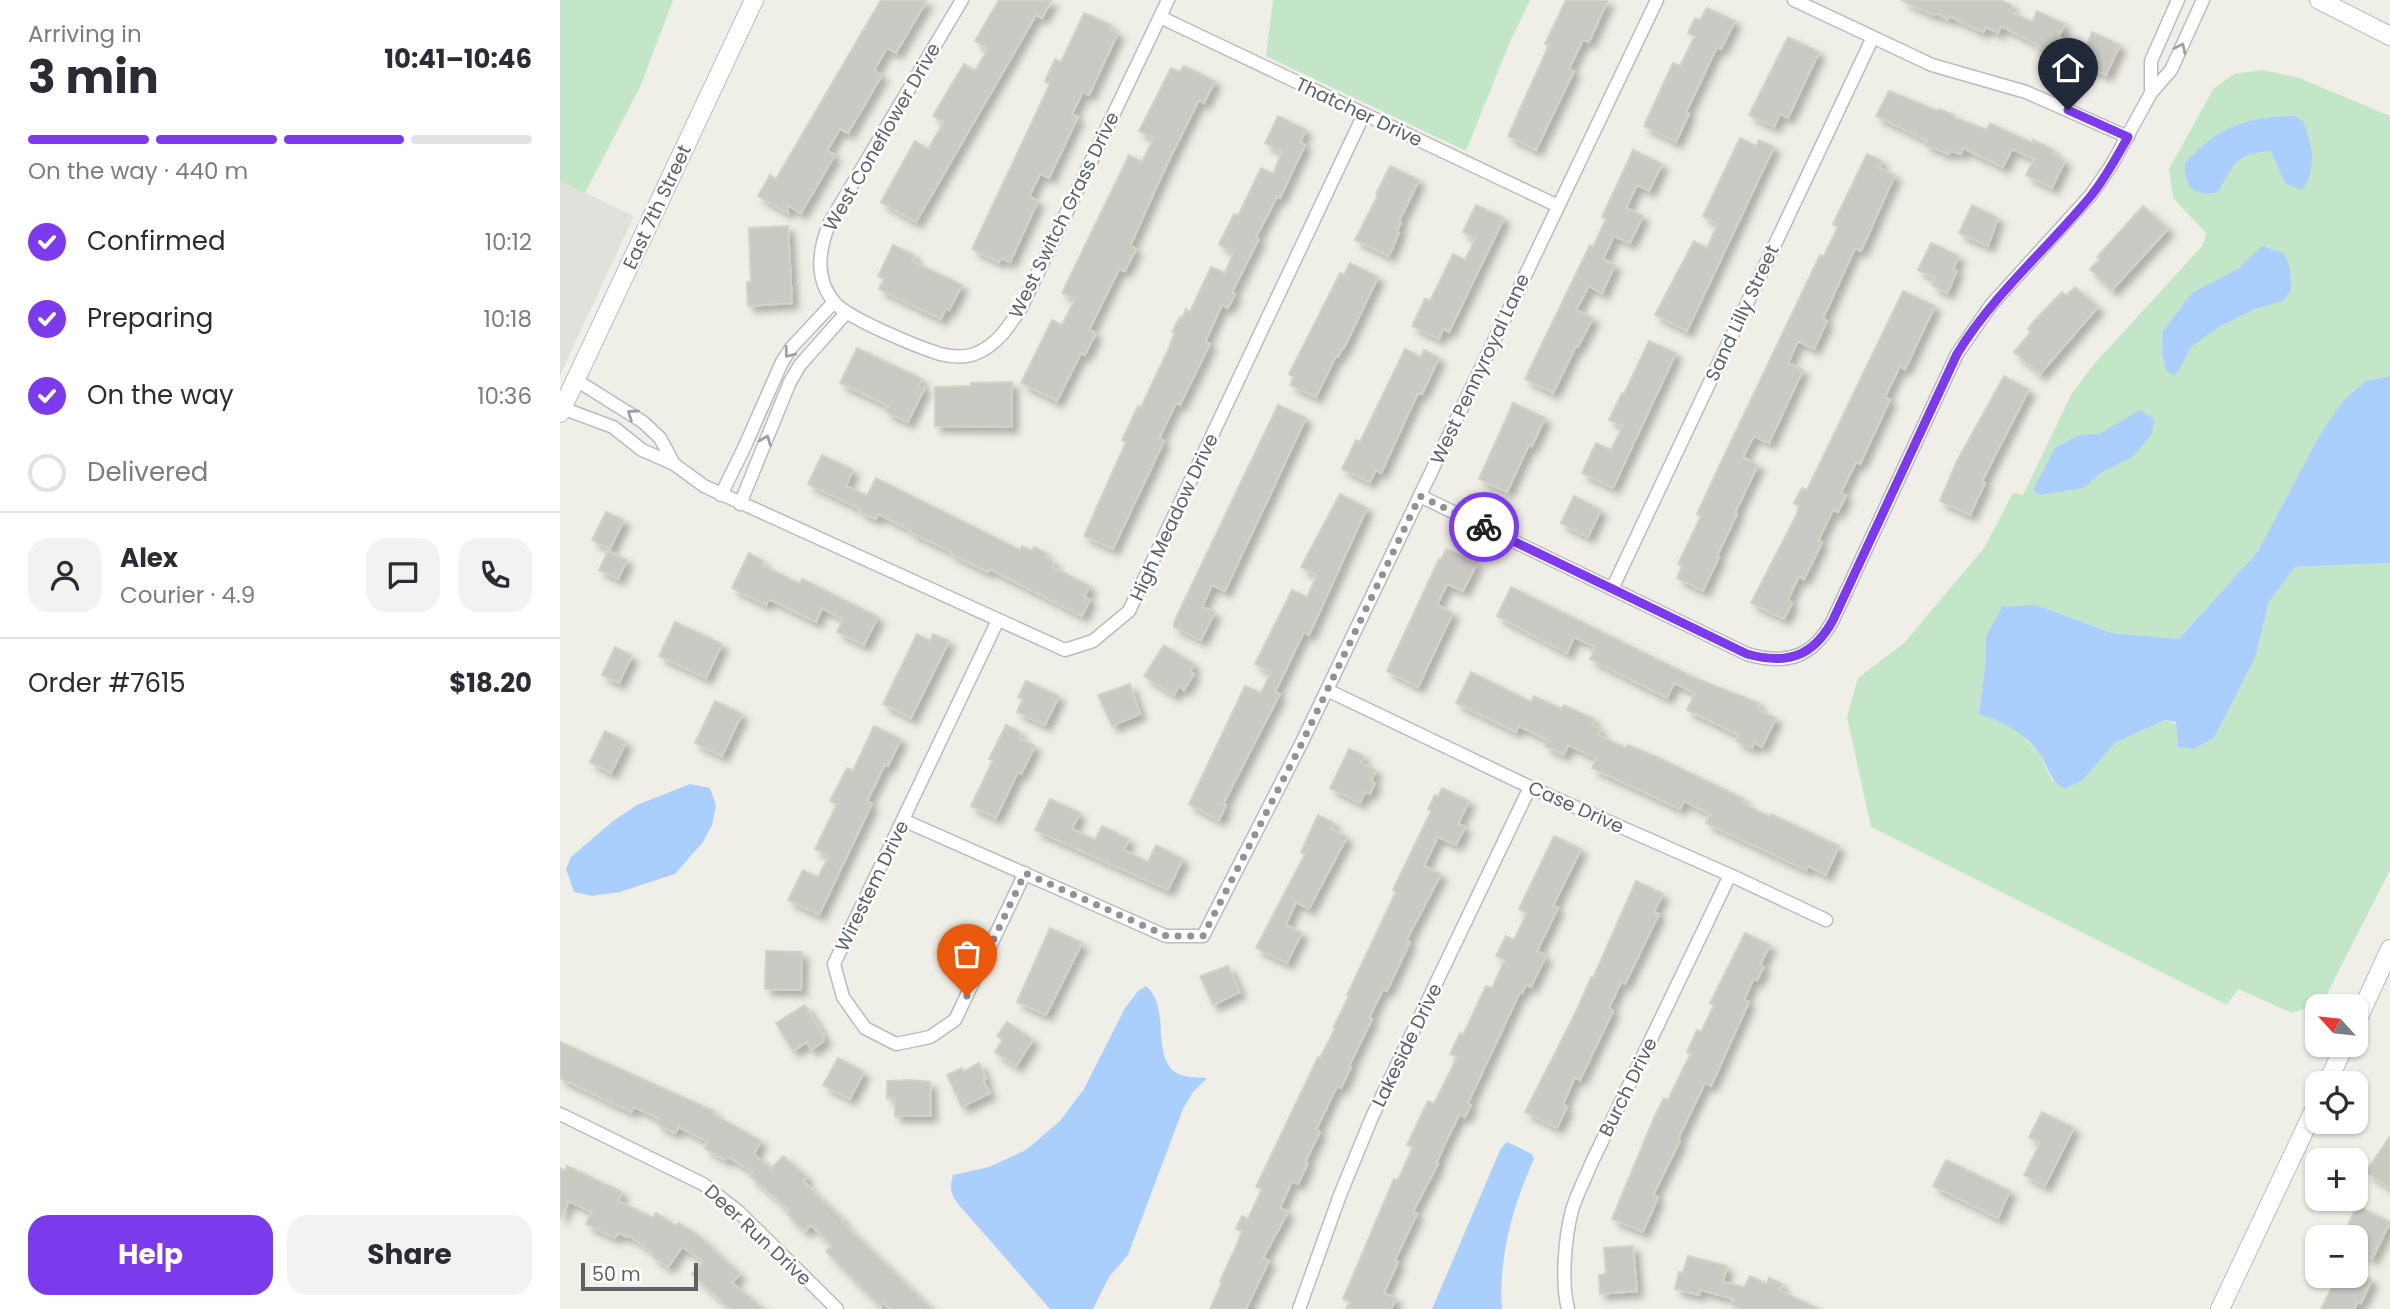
<!DOCTYPE html>
<meta charset="utf-8">
<style>
:root{--surface:#fff;--page:#f2f2f3;--text:#2b2b33;--muted:#7c7c81;--line:#e1e1e2;--accent:#7c3aed}
body{margin:0;font-family:Poppins,sans-serif;background:var(--page);color:var(--text);height:100vh;display:flex;flex-direction:column;font-size:26px;white-space:nowrap}
*{box-sizing:border-box;margin:0}
p{font-size:23px;color:var(--muted)}
.icon{flex:none;width:38px;height:38px;fill:none;stroke:currentColor;stroke-width:2;stroke-linecap:round;stroke-linejoin:round}
.map{position:relative;flex:1;overflow:hidden}
.sheet{display:flex;flex-direction:column;background:var(--surface);width:560px}
.sheet>*{flex:none}
.needle{width:46px;rotate:297deg}
.buttons{position:absolute;left:1745px;top:994px;display:grid;gap:14px}
.buttons a{display:grid;place-items:center;width:63px;height:63px;border-radius:14px;background:var(--surface);box-shadow:0 2px 5px #0004;font-size:35px}
.scale{position:absolute;left:21px;bottom:18px;width:117px;box-sizing:border-box;padding-left:7px;border:4px solid #5e6166;border-top:0;font-size:19px;line-height:24px;white-space:nowrap;color:#5e6166;-webkit-text-stroke:5px #fff;paint-order:stroke}
.pin{position:absolute;display:grid;place-items:center;width:60px;height:60px;color:#fff;margin:-72px -30px;border-radius:50% 50% 50% 0;rotate:-45deg;box-shadow:0 0 7px #0007}
.pin .icon{rotate:45deg}
.courier{position:absolute;display:grid;place-items:center;width:70px;height:70px;margin:-35px;border:5px solid #7c3aed;border-radius:50%;background:#fff;color:#222;box-shadow:0 2px 9px #0007}
.head em{font-style:normal;font-weight:700}
.head div{display:flex;flex-direction:column-reverse}
.head{display:flex;align-items:center;justify-content:space-between;height:119px;padding:0 28px}
h1{font-size:46px;font-weight:700;line-height:52px}
.bar{display:grid;grid-template-columns:repeat(4,1fr);gap:10px 7px;align-content:center;height:84px;padding:0 28px}
.bar i{height:9px;border-radius:5px;background:var(--line)}
.bar .selected{background:var(--accent)}
.bar p{grid-column:span 4}
.line{display:flex;align-items:center;gap:18px;padding:0 28px;border-top:2px solid var(--line)}
.line div{flex:1}
.round{display:grid;place-items:center;flex:none;width:74px;height:74px;border-radius:21px;background:var(--page)}
ol{padding:0 28px;list-style:none}
li{display:flex;align-items:center;gap:21px;height:77px}
li p{margin-inline-start:auto}
li .icon{padding:7px;border-radius:50%;background:var(--accent);color:#fff;stroke-width:4}
li:last-child{color:var(--muted)}
li i{width:38px;height:38px;border:4px solid var(--line);border-radius:50%}
.button{display:flex;gap:14px;margin-top:auto;padding:14px 28px}
.button a{flex:1;height:80px;border-radius:21px;background:var(--accent);color:#fff;font-size:28px;font-weight:700;line-height:80px;text-align:center}
.button a+a{background:var(--page);color:var(--text)}
main{display:flex;flex:1;min-height:0}
.map>svg:first-child{display:block}
.industrial{fill:#e2e0db}
.green{fill:#c4e6c8}
.water{fill:#aacffc}
.building{fill:#cbc9c4;stroke:#d4d1c5;stroke-width:2;filter:url(#shadow)}
.lines{fill:none;stroke-linecap:round;stroke-linejoin:round}
.street-casing{stroke:#b9bbc0;stroke-width:15}
.secondary-casing{stroke:#babcc2;stroke-width:20}
.street{stroke:#fff;stroke-width:12}
.secondary{stroke:#fff;stroke-width:18}
.oneway{stroke:#9ea0a3}
.done{stroke:#919393;stroke-width:7;stroke-dasharray:0 12.6}
.route{stroke:#7c3aed;stroke-width:9}
.labels{text-anchor:middle;dominant-baseline:central;stroke-width:5;stroke-linejoin:round;paint-order:stroke}
.street-label{font-size:19px;fill:#5e6166;stroke:#fff}
</style>
<main>
<section class="sheet">
<div class="head"><div><h1>3 min</h1><p>Arriving in</p></div><em>10:41–10:46</em></div>
<div class="bar"><i class="selected"></i><i class="selected"></i><i class="selected"></i><i></i><p>On the way · 440 m</p></div>
<ol>
<li><svg class="icon" aria-label="check" viewBox="0 0 24 24"><path d="M5 12l5 5 9-10"/></svg>Confirmed<p>10:12</p></li>
<li><svg class="icon" aria-label="check" viewBox="0 0 24 24"><path d="M5 12l5 5 9-10"/></svg>Preparing<p>10:18</p></li>
<li><svg class="icon" aria-label="check" viewBox="0 0 24 24"><path d="M5 12l5 5 9-10"/></svg>On the way<p>10:36</p></li>
<li><i></i>Delivered</li>
</ol>
<div class="line" style="height:126px"><a class="round"><svg class="icon" aria-label="person" viewBox="0 0 24 24"><circle cx="12" cy="8" r="4"/><path d="M4 21q1-7 8-7t8 7"/></svg></a><div><b>Alex</b><p>Courier · 4.9</p></div><a class="round"><svg class="icon" aria-label="chat" viewBox="0 0 24 24"><path d="M4 5h16v11H9l-5 4z"/></svg></a><a class="round"><svg class="icon" aria-label="phone" viewBox="0 0 24 24"><path d="M5 4h4l2 5-3 2q2 4 5 5l2-3 5 2v4C11 20 4 13 5 4z"/></svg></a></div>
<div class="line" style="height:91px"><div>Order #7615</div><b>$18.20</b></div>
<div class="button"><a>Help</a><a>Share</a></div>
</section>
<div class="map">
<svg width="1830" height="1309" viewBox="0 0 1830 1309">
<defs>
<filter id="shadow"><feDropShadow dx="6" dy="6" stdDeviation="3.5" flood-color="#0004"/></filter>
</defs>
<rect width="100%" height="100%" fill="#f0efe7"/>
<path class="industrial" d="M0,181L74,216L0,375Z"/>
<path class="green" d="M0,0H113L81,85L25,193L0,181Z
M713,0H970L949,44L906,151L706,56Z
M1702,70L1737,77L1830,116V376L1806,381L1759,436L1698,551L1619,639L1552,633L1476,605L1426,637L1425,667L1419,713L1454,727L1480,754L1492,781L1523,780L1555,743L1605,720L1654,738L1695,658L1709,602L1735,567L1830,563V870L1763,1002L1732,1013L1678,989L1667,1005L1311,827L1287,717L1298,678L1344,643L1424,548L1453,493L1463,495L1512,393L1535,363L1643,245L1646,233L1613,198L1609,169L1654,88L1674,74Z"/>
<path class="water" d="M1734,116L1743,121C1752,145 1758,168 1742,190L1725,183L1711,151C1675,154 1675,163 1658,192C1633,198 1624,185 1625,163C1660,126 1684,117 1734,116Z
M1702,246L1724,253L1730,268L1731,290L1723,301L1695,309L1657,328L1631,347L1618,372L1612,375L1606,370L1602,352L1603,331L1632,293L1678,269Z
M1830,376V563L1735,567L1709,602L1695,658L1654,738L1634,749L1618,747L1616,722L1605,720L1555,743L1523,780L1505,789C1487,778 1490,768 1479,753C1463,731 1443,722 1419,714L1425,667L1426,637L1442,607L1476,605L1552,633L1619,639L1698,551L1759,436L1784,400L1806,381Z
M1580,410L1594,419L1592,434L1572,457L1544,471L1523,488L1479,495L1473,490L1495,448L1519,435L1539,434Z
M130,784L150,788L156,805L152,825L143,842L115,874L60,892L32,896L14,892L6,869L11,857L53,821L77,805Z
M586,986C611,1007 591,1054 615,1072C623,1078 638,1077 647,1078L633,1092L623,1109L568,1255L549,1277L533,1309H490L398,1204C391,1194 389,1188 393,1175L429,1167L466,1150L500,1121L524,1089L565,1008L578,991Z
M947,1142L972,1154L974,1159C953,1204 938,1259 942,1309H872L941,1148Z"/>
<path class="building" d="M321,0H367L336,53L327,48L314,70L322,75L288,133L280,129L267,151L275,155L241,213L227,205L228,213L198,196L210,175L216,179Z
M439,0H492L482,18L476,15L356,222L321,202L355,141L368,149L371,144L384,122L373,116L404,64L415,71L428,49L415,41Z
M1006,0H1048L1029,42L1023,40L1009,69L1014,71L976,150L948,136L989,45L985,44Z
M1341,0H1440L1452,5L1449,11L1472,22L1477,11L1505,24L1498,37L1525,50L1532,32L1560,45L1546,75L1490,53L1476,46L1477,44L1441,26L1438,33L1426,27L1423,32L1389,16L1388,19L1376,13L1374,15Z
M1147,8L1175,21L1161,49L1157,47L1126,112L1129,114L1116,142L1084,126L1113,63L1120,66L1135,36L1128,33L1135,18L1140,20Z
M524,13L551,25L549,29L558,33L529,95L523,92L512,114L518,117L489,178L480,174L469,197L478,201L450,262L440,258L439,262L412,249L490,84L485,81L495,59L501,62Z
M1228,37L1259,52L1228,118L1220,114L1214,127L1189,115Z
M624,66L655,81L644,103L639,100L607,164L570,246L576,249L565,271L559,269L529,330L536,333L525,355L521,353L497,401L461,383L492,320L502,325L515,299L502,293L569,155L582,162L594,138L579,131L611,68L620,72Z
M1329,91L1378,111L1379,109L1394,115L1393,117L1427,130L1430,123L1472,143L1473,140L1494,150L1492,154L1505,160L1492,188L1466,175L1474,159L1452,149L1443,167L1403,148L1401,154L1391,151L1389,154L1365,145L1367,140L1316,116Z
M718,116L746,130L740,142L745,145L720,198L717,197L696,237L699,239L672,292L675,294L668,308L662,305L645,342L650,344L620,405L616,403L599,439L604,441L553,549L524,536L566,442L562,440L578,406L581,407L611,344H610L615,333L612,332L620,317L622,318L626,309L630,312L651,267L665,273L674,252L659,244L674,214L678,216L701,168L713,174L722,152L705,143Z
M1180,138L1196,146L1199,140L1214,147L1127,331L1095,315L1134,241L1147,248L1158,224L1143,216Z
M1073,150L1102,164L1089,191L1077,185L1066,208L1083,216L1070,243L1054,236L1043,259L1055,265L1042,293L1029,286L1016,310L1033,318L1018,347L1016,346L993,393L965,379L1030,245L1033,247L1046,219L1042,217Z
M1307,154L1322,161L1319,168L1335,175L1301,251L1295,248L1263,318L1267,321L1254,349L1238,341L1228,363L1243,370L1209,443L1194,436L1183,457L1198,465L1175,513L1177,514L1157,556L1159,557L1143,591L1117,578L1122,566L1118,564L1141,516L1137,514L1155,475L1260,255L1263,257L1278,227L1273,224Z
M830,166L859,180L839,221L841,222L837,232L839,233L829,256L795,240L818,195L816,194Z
M916,205L944,218L889,332L883,329L879,339L852,326L865,299L870,301L893,254L905,260L916,238L903,232Z
M1412,205L1438,218L1428,246L1399,233Z
M1583,206L1608,229L1552,290L1530,269L1540,259L1537,257Z
M228,226L232,303L188,306L187,282H191L189,228Z
M1371,243L1399,256L1393,269L1397,271L1387,293L1372,285L1375,278L1358,270Z
M333,245L355,256L352,261L402,285L389,310L386,308L381,319L319,289L324,279L318,276Z
M790,263L818,277L784,348L783,347L778,357L776,356L756,397L730,385L734,377L729,374L780,273L784,275Z
M1515,287L1538,307L1480,374L1454,352L1471,332L1468,329L1475,320L1502,292L1506,296Z
M1343,291L1375,306L1345,369L1340,366L1325,397L1330,400L1300,464L1296,462L1281,493L1286,495L1278,512L1273,510L1258,541L1262,542L1244,579L1239,576L1228,600L1232,603L1224,619L1191,603L1237,514L1239,506L1234,503L1242,488L1247,490Z
M1089,341L1116,353L1053,488L1022,473L1036,443L1051,450L1063,426L1049,420L1062,393L1064,394Z
M297,348L362,379L358,387H365L348,422L326,412L329,406L280,383Z
M845,349L861,357L864,350L879,358L862,394L858,393L821,473L816,470L810,482L782,469L796,440L800,442Z
M1444,376L1469,390L1422,481L1425,483L1410,515L1380,501L1397,461Z
M452,382V427L375,426V387L411,386V383Z
M953,403L985,418L972,446L969,445L947,492L919,479Z
M718,405L746,418L665,591L652,585L642,607L655,612L641,640L614,627V622Z
M262,455L293,470L286,486L307,496L316,478L460,550L462,546L472,551L474,547L486,553L485,557L494,562L492,567L530,586L524,597L530,600L522,616L430,569L428,572L391,554L392,552L350,532L351,530L318,514L316,519L300,512L301,509L248,484Z
M780,494L807,508L749,635L744,632L715,692L720,694L663,804L666,805L659,820L629,804L685,686L701,693L711,672L695,664L732,590L747,597L757,575L741,567Z
M1014,496L1041,510L1028,537L1001,523Z
M46,512L64,520L50,549L32,540Z
M886,549L917,563L903,591L887,584L877,605L893,613L858,687L827,671L879,559L881,560Z
M48,551L67,560L58,579L39,570Z
M189,553L203,561L202,565L240,584L242,579L318,617L304,645L277,632L283,619L262,608L256,622L209,599L206,605L172,588Z
M951,587L1135,678L1199,703L1197,709L1216,718L1202,747L1194,743L1192,748L1176,741L1179,735L1127,710L1135,693L1114,683L1107,698L1030,659L1036,647L1014,637L1007,653L937,616Z
M115,622L162,644L146,678L99,656Z
M357,634L370,641L373,634L389,641L351,718L323,704Z
M604,645L634,664L630,672L634,674L624,690L619,686L614,695L584,676Z
M55,647L72,656L59,683L42,675Z
M911,672L971,702L974,696L1002,709L1004,705L1034,719L1032,725L1041,729L1038,735L1066,748L1068,745L1097,757L1184,799L1182,803L1210,817L1211,814L1279,846L1266,875L1248,866L1246,870L1146,823L1150,814L1124,801L1120,809L1032,768L1037,758L1008,745L1004,755L985,746L988,740L959,726L956,732L896,703Z
M466,681L499,696L485,725L457,712L463,699L458,697Z
M570,684L580,714L552,726L538,695Z
M155,701L182,714L162,756L135,743Z
M446,725L460,732L458,738L475,746L461,774L458,772L436,818L411,806L433,760L429,759Z
M314,726L341,739L328,766L325,765L307,801L312,804L259,915L228,900L243,870L258,877L269,856L255,849L277,804L270,801L287,768L293,771Z
M45,731L66,742L51,773L30,762Z
M789,749L804,756L801,763L816,770L811,781L815,783L810,794L805,792L800,803L770,788Z
M882,788L909,801L898,824L905,827L896,845L878,837L864,866L881,874L846,941L850,942L827,991L823,989L809,1018L812,1019L789,1066L791,1067L781,1088L777,1086L756,1130L760,1132L745,1162L748,1163L738,1184L732,1181L720,1208L728,1212L703,1258L709,1261L686,1309H650L662,1282L660,1281L679,1240L682,1231L676,1229L682,1216L688,1219L702,1189L696,1187L758,1057L760,1058L775,1029L773,1028L789,996L787,995L836,892L833,890L871,811L868,809L875,795L878,797Z
M490,799L520,813L512,829L535,840L542,826L569,839L564,850L588,862L596,845L623,859L608,890L475,830Z
M758,815L774,823L771,829L787,837L749,909L736,902L726,925L742,933L727,963L696,948L745,854L741,852Z
M994,836L1021,849L993,906L998,908L977,951L986,956L971,987L966,985L962,993L960,992L908,1103L911,1105L905,1117L900,1114L891,1131L876,1163L878,1164L853,1212L857,1214L835,1260L838,1262L824,1293L836,1298L831,1309H786L790,1302L783,1299L834,1179L838,1180L853,1147L847,1145L868,1101L874,1104L890,1072L897,1057L890,1054L900,1033L903,1035L926,986L932,988L945,960L936,956L946,936L954,940L967,913L959,909Z
M1076,881L1103,894L1094,912L1099,914L1065,984L1061,982L1049,1008L1053,1011L1020,1080L1015,1077L1003,1104L1007,1107L997,1128L965,1112L1016,1012L1031,977L1033,978Z
M490,928L522,943L486,1015L457,1002Z
M1185,933L1210,945L1200,965L1204,967L1197,980L1194,978L1184,1000L1189,1002L1151,1086L1145,1083L1118,1139L1120,1141L1093,1195L1098,1197L1083,1232L1052,1219L1094,1118L1104,1098L1108,1100L1123,1069L1131,1054L1127,1052L1137,1030L1141,1032L1154,1005L1150,1003Z
M206,951L242,952L241,990L205,989Z
M668,966L680,992L653,1005L640,976Z
M245,1005L264,1036V1041L251,1050L247,1042L233,1051L216,1023Z
M447,1022L473,1040L456,1066L435,1052L443,1040L437,1036Z
M0,1042L154,1111L153,1114L201,1141L194,1154L211,1169L223,1156L247,1177L243,1181L283,1220L282,1222L372,1309H330L323,1302L320,1306L266,1251L272,1246L251,1225L245,1231L227,1214L230,1211L190,1176L194,1172L167,1157L165,1160L145,1148L148,1142L119,1127L115,1133L97,1124L100,1119L74,1107L71,1112L0,1078Z
M278,1058L304,1072L290,1099L263,1085Z
M419,1063L426,1079L423,1080L430,1093L402,1107L387,1075L402,1068L403,1072Z
M351,1080L370,1082L371,1116H335V1098H327V1081Z
M1482,1112L1514,1128L1485,1186L1464,1175L1480,1143L1469,1137Z
M1830,1136V1188L1806,1172Z
M1386,1160L1450,1191L1438,1218L1373,1186Z
M7,1166L62,1192L58,1201L93,1218L96,1213L116,1226L119,1223L139,1236L180,1274L172,1283L204,1309H170L132,1274L144,1261L122,1247L108,1267L92,1256L94,1253L68,1235L67,1237L58,1233L55,1238L26,1224L32,1212L9,1201L0,1219V1168L5,1171Z
M1797,1206L1830,1222L1812,1259L1796,1251V1237H1782Z
M1073,1246L1077,1291L1040,1294L1039,1275L1046,1274L1044,1248Z
M1128,1256L1167,1266L1163,1282L1184,1287L1190,1276L1207,1284L1209,1278L1222,1284L1219,1290L1259,1309H1181L1171,1304L1174,1299L1140,1290L1139,1295L1115,1289L1119,1272L1123,1273Z
M1796,1272L1812,1280L1801,1303L1798,1301L1794,1309H1761L1776,1279L1789,1285Z"/>
<g class="lines">
<defs>
<path id="street" d="M402,0L270,222C259,248 254,279 275,303C289,319 358,347 380,354C392,357 406,358 417,353C438,344 449,326 461,308L608,0
M1234,0L1372,65L1466,92L1568,137
M600,17L998,206
M1591,93V61L1618,0
M16,380L83,422L100,438L114,464
M2,408L53,427L82,450L114,464L144,486L505,650L533,641L569,611L804,114
M161,495L184,448L222,362L231,348L274,302
M860,496L1187,654C1227,666 1253,657 1273,620L1397,354L1431,305L1530,196L1551,166L1591,93L1611,70L1643,0
M180,504L230,382L240,365L286,313
M1052,589L1313,37
M438,620L274,964L283,997L305,1028L336,1044L370,1037L395,1020L465,873
M767,690L970,787L1170,875L1266,920
M343,820L606,936H643L742,742L1097,0
M0,1114L143,1184L179,1212L277,1309
M739,1309L780,1195L812,1117L970,787
M1008,1309C1001,1282 1005,1237 1012,1210C1017,1194 1025,1179 1031,1164L1170,875"/>
<path id="secondary" d="M1759,0L1830,36
M0,413L194,0
M1796,1023L1830,949
M1767,1083L1785,1045
M1660,1309L1757,1104"/>
</defs>
<use href="#street" class="street-casing"/>
<use href="#secondary" class="secondary-casing"/>
<use href="#street" class="street"/>
<use href="#secondary" class="secondary"/>
</g>
<defs><path id="oneway-chevron" d="M-2-3.5L2.5 0L-2 3.5" fill="none" stroke-width="1.6" stroke-linecap="round" stroke-linejoin="round" transform="scale(1.75)"/></defs>
<g class="oneway">
<use href="#oneway-chevron" transform="translate(1621 48) rotate(-65)"/>
<use href="#oneway-chevron" transform="translate(229 353) rotate(127)"/>
<use href="#oneway-chevron" transform="translate(72 414) rotate(-145)"/>
<use href="#oneway-chevron" transform="translate(206 440) rotate(-68)"/>
</g>
<g class="lines">
<path class="done" d="M407,996L465,873L607,936H643L742,743L860,496L924,527"/>
<path class="route" d="M924,527L1187,654C1227,665 1253,657 1273,620L1397,354C1433,295 1486,250 1530,197C1545,179 1556,158 1568,137L1508,110"/>
</g>
<g class="labels">
<g class="street-label">
<text transform="translate(799 112) rotate(25)">Thatcher Drive</text>
<text transform="translate(322 137) rotate(-60)">West Coneflower Drive</text>
<text transform="translate(97 207) rotate(-65)">East 7th Street</text>
<text transform="translate(504 215) rotate(-64)">West Switch Grass Drive</text>
<text transform="translate(1182 313) rotate(-65)">Sand Lilly Street</text>
<text transform="translate(920 369) rotate(-65)">West Pennyroyal Lane</text>
<text transform="translate(614 517) rotate(-65)">High Meadow Drive</text>
<text transform="translate(1016 807) rotate(24)">Case Drive</text>
<text transform="translate(312 886) rotate(-64)">Wirestem Drive</text>
<text transform="translate(847 1045) rotate(-64)">Lakeside Drive</text>
<text transform="translate(1068 1087) rotate(-64)">Burch Drive</text>
<text transform="translate(198 1235) rotate(43)">Deer Run Drive</text>
</g>
</g>
</svg>
<div class="buttons">
<a><svg class="needle" viewBox="-14 -14 28 28"><path d="M0-13l5 13h-10z" fill="#e53935"/><path d="M0 13l5-13h-10z" fill="#7c7c81"/></svg></a>
<a><svg class="icon" aria-label="locate" viewBox="0 0 24 24"><circle cx="12" cy="12" r="6"/><path d="M12 2v4M12 18v4M2 12h4M18 12h4"/></svg></a>
<a>+</a>
<a>−</a>
</div>
<div class="scale">50 m</div>
<div class="pin" style="left:407px;top:996px;background:#ea580c"><svg class="icon" aria-label="bag" viewBox="0 0 24 24"><path d="M5 8h14l-1 12H6zM9 8a3 3 0 0 1 6 0"/></svg></div>
<div class="pin" style="left:1508px;top:110px;background:#1f2937"><svg class="icon" aria-label="home" viewBox="0 0 24 24"><path d="M3 11l9-7 9 7M6 9v11h12V9"/></svg></div>
<div class="courier" style="left:924px;top:527px"><svg class="icon" aria-label="bike" viewBox="0 0 24 24"><circle cx="6" cy="16" r="4"/><circle cx="18" cy="16" r="4"/><path d="M6 16l4-8h5l3 8M10 8l3 8H6M13 5h3"/></svg></div>
</div>
</main>
